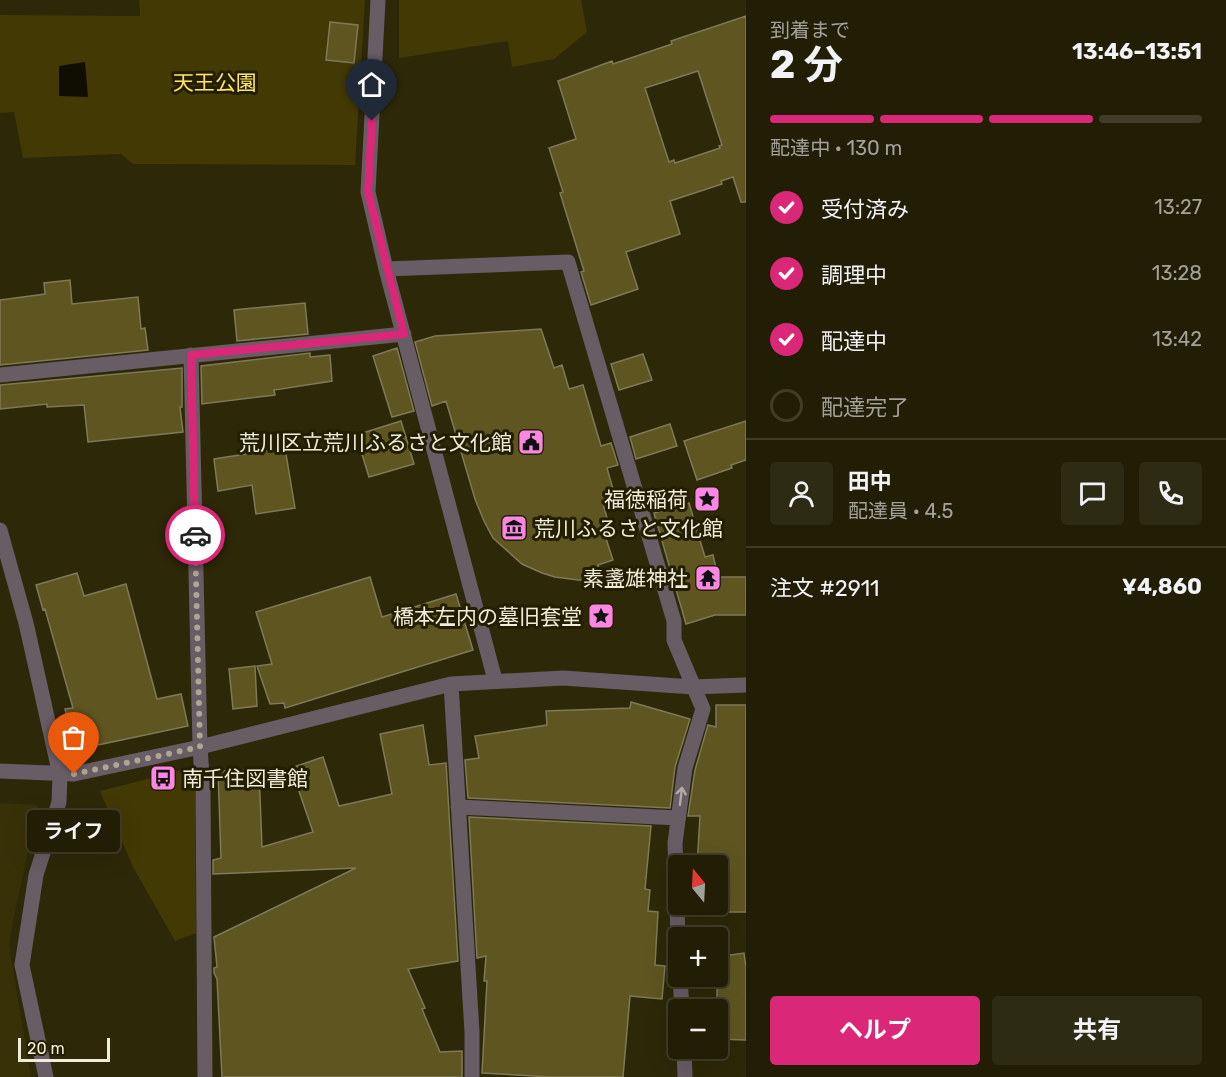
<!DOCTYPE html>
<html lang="ja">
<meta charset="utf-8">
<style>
:root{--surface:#221e06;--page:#2e2b14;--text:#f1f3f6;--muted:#a2a29b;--line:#3f3c28;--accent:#db2777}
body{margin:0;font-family:Rubik,"Noto Sans JP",sans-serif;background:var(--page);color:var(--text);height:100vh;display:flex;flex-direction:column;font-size:22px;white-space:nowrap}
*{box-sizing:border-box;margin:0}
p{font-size:20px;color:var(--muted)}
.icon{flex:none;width:33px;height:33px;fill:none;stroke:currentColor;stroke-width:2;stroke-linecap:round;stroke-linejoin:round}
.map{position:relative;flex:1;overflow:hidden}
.sheet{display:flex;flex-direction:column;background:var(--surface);width:480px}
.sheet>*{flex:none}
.needle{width:39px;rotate:342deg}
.fabs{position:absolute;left:668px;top:855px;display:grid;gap:12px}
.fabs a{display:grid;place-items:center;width:60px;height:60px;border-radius:6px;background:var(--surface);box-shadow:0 6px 24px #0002,0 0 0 2px var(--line);font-size:30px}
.scale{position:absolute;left:18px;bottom:15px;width:92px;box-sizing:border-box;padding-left:6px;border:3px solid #efecda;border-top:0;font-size:16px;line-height:21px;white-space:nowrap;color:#efecda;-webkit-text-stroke:4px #241e00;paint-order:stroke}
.pin{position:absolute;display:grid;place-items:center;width:51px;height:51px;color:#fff;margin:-62px -26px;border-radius:50% 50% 50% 0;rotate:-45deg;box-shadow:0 0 6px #0007}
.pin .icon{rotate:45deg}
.courier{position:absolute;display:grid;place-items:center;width:60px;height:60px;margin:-30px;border:4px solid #db2777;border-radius:50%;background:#fff;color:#222;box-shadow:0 2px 8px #0007}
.bubble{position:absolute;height:42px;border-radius:6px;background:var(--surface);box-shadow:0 6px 24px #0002,0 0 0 2px var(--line);font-size:20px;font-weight:700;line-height:42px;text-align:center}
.head em{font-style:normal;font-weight:700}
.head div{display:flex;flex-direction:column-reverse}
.head{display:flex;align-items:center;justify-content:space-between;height:102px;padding:0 24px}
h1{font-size:39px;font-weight:700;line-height:45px}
.bar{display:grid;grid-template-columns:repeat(4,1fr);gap:9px 6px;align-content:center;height:72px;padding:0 24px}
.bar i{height:8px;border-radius:4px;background:var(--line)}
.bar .selected{background:var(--accent)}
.bar p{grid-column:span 4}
.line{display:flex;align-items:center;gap:15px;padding:0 24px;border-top:2px solid var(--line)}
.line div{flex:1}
.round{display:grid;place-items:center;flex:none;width:63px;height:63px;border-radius:6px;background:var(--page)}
ol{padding:0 24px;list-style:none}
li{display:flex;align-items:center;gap:18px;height:66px}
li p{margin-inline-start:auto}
li .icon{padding:6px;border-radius:50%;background:var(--accent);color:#fff;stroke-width:4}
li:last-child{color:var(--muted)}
li i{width:33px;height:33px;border:3px solid var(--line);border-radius:50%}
.cta{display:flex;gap:12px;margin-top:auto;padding:12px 24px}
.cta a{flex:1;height:69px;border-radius:6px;background:var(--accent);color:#fff;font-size:24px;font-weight:700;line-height:69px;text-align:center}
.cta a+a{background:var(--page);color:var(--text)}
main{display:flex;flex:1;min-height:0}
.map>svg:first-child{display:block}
.built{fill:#383108}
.green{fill:#423904}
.water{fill:#100e03}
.building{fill:#5e5521;stroke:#7e7958;stroke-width:1.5;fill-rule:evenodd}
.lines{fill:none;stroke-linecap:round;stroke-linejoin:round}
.minor{stroke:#685c65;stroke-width:15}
.oneway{stroke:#b2aba5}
.done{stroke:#aba790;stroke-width:6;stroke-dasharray:0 10.8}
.route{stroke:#db2777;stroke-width:8}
.labels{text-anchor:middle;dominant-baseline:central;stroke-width:6;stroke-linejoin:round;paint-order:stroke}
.park-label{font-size:21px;fill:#fde664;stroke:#241e00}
.poi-label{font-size:21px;fill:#efecda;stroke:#241e00;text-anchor:end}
</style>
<main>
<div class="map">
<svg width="746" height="1077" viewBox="0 0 746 1077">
<rect width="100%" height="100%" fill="#2d2808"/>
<path class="built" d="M0,803L38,805L13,921L9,946L31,1077H0Z"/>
<path class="green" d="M139,0H365L355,165L133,164L121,154L23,158L14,112L0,113V15L140,16Z
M399,0H581L587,32L554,59L512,67L508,41L399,58Z
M182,770L195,789L196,933L175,941L133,867L100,791Z"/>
<path class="water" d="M85,62L88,97L59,96V66Z"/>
<path class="building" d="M746,16V202H741L733,177L721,181L722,184L670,201L680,234L626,252L638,289L591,305L581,272L584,271L560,193L563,192L549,148L576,139L558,81L612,61L613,64L672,44L671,41ZM698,71L722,145L719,146L720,148L675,163L674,160L669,162L645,88Z
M330,22L358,25L354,63L326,60Z
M70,280L72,304L138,297L141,329L145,328L148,350L0,365V300L45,294L44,283Z
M305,303L308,334L237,341L234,310Z
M541,329L554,368L562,365L569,389L583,385L601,446L611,443L618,465L607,468L616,500L603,504L609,525L602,526L613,560L598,565L601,579L586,581L555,577L542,573L522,564L493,538L484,521L475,499L446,401L432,406L415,342L435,336Z
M397,348L414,411L392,417L373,356Z
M310,353V357L330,355L332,381L274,390L275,395L202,404L201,366Z
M643,354L652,380L619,390L611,364Z
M182,368V407H180L183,432L88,442L84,405L47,407V404L0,409V385Z
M401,421L414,464L369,477L356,435Z
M746,421V460L731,465L732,468L697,480L684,441Z
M670,424L677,446L636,459L630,437Z
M285,448L295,508L256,514L252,485L218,491L214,459Z
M689,503L705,557L713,555L718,577H746V615H715L686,624L654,513Z
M77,573L84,596L126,584L157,699L181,694L188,726L74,750L65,709L73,708L45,609L43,610L36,585Z
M370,577L382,617L456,594L473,650L285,708L284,703L270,704L257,666L272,664L256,612Z
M255,666L257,706L233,709L229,669Z
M631,702L690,719L675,767L670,808L468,798L465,760L479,758L475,736L547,725L546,711L630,708Z
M716,705H746V912H697V904H717V866H697L700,816H688L695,770L708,725L716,727Z
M423,725L429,765L446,763L458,961L408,969L425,1008L422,1009L440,1052L462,1051V1077H222L217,979L214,973V968L217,967L214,937L356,868L213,874V860L221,858L218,771L259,770L262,847L313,832L291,768L323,757L339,806L392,794L380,734Z
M469,817L651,826L645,889L650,890L648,911L658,912L655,965L665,966L662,999L630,996L623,1077H551L482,1073L487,981H484L486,956L477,958Z
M744,953L746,967V1040L717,1039V957Z"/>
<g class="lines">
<path class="minor" d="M378,0L368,192L386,269L495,680
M386,269L568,262L674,621V640L703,709L685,768L675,843L678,938
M191,355L200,747L203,790L205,1077
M0,375L404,334
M0,530L26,623L60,775L59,802L36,875L22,965L46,1077
M451,684L472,1032V1077
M0,771L74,774L200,747L451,684L563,678L693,687L746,685
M458,807L678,818
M680,976L682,1010
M684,1048L685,1077"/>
</g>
<defs><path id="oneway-shaft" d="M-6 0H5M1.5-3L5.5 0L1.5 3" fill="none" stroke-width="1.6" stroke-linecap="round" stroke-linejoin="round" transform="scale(1.5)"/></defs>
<use class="oneway" href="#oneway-shaft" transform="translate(681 796) rotate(-83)"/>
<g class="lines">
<path class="done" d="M74,774L200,747L195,535"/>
<path class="route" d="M195,535L191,355L404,334L368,192L372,121"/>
</g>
<defs>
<symbol id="civic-square" viewBox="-11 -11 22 22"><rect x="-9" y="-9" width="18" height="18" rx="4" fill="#fc86e3" stroke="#241e00"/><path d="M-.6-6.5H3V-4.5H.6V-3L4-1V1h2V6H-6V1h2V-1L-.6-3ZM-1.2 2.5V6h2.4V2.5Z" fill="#111"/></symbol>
<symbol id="sight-square" viewBox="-11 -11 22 22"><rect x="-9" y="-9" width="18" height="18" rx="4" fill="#fc86e3" stroke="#241e00"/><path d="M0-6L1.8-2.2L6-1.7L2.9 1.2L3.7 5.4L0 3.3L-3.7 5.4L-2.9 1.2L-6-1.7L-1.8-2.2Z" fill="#111"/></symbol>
<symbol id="museum-square" viewBox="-11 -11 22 22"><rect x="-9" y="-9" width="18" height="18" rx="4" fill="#fc86e3" stroke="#241e00"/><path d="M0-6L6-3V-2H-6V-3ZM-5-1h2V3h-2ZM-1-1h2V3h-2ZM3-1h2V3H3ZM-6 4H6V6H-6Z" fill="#111"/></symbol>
<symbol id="temple-square" viewBox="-11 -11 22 22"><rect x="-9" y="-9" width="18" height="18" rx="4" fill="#fc86e3" stroke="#241e00"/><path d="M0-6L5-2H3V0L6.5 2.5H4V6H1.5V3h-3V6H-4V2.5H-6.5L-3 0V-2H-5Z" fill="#111"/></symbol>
<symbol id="bus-square" viewBox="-11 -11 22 22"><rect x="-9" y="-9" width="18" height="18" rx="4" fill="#fc86e3" stroke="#241e00"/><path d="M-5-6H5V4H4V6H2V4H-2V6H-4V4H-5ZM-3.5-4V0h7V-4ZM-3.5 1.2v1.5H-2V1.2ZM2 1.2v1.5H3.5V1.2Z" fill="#111"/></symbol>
</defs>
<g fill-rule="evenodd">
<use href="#civic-square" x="516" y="427" width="30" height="30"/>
<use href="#sight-square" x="692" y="484" width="30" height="30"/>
<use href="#museum-square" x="499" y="513" width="30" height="30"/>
<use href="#temple-square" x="693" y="563" width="30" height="30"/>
<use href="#sight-square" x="586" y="601" width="30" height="30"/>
<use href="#bus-square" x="148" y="763" width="30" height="30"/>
</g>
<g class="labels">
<g class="park-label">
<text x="215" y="82">天王公園</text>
</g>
<g class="poi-label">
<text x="512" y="442">荒川区立荒川ふるさと文化館</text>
<text x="688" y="499">福徳稲荷</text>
<text x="534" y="528" text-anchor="start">荒川ふるさと文化館</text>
<text x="688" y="578">素盞雄神社</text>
<text x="582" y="616">橋本左内の墓旧套堂</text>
<text x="182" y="778" text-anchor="start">南千住図書館</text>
</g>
</g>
</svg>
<div class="fabs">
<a><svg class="needle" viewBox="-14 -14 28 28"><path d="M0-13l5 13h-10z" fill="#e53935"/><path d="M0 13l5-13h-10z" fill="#a2a29b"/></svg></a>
<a>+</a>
<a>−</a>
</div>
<div class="scale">20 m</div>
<div class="pin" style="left:74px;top:774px;background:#ea580c"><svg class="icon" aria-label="bag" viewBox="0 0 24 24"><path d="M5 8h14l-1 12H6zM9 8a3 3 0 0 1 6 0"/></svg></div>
<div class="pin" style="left:372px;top:121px;background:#1f2937"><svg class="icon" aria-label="home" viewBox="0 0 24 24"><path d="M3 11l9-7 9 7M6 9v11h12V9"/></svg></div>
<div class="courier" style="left:195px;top:535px"><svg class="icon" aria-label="car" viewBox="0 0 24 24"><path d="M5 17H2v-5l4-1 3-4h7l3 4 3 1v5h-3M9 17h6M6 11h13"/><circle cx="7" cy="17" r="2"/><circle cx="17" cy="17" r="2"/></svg></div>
<div class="bubble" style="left:27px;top:810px;width:93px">ライフ</div>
</div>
<section class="sheet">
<div class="head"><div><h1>2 分</h1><p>到着まで</p></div><em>13:46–13:51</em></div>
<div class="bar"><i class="selected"></i><i class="selected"></i><i class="selected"></i><i></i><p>配達中 · 130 m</p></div>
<ol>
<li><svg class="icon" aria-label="check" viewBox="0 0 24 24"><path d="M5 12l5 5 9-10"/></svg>受付済み<p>13:27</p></li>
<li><svg class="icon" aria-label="check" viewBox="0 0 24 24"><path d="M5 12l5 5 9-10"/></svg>調理中<p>13:28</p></li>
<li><svg class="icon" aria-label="check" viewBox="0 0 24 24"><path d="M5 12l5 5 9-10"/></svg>配達中<p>13:42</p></li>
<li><i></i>配達完了</li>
</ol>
<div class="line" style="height:108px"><a class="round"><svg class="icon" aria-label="person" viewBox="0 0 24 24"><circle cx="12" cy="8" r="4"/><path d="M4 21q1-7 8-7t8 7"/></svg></a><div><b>田中</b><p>配達員 · 4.5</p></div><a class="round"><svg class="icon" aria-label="chat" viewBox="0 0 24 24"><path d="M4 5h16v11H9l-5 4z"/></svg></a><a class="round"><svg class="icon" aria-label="phone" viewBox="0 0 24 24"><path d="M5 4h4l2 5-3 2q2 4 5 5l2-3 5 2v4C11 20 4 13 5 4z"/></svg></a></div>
<div class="line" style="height:78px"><div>注文 #2911</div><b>¥4,860</b></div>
<div class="cta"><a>ヘルプ</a><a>共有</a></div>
</section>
</main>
